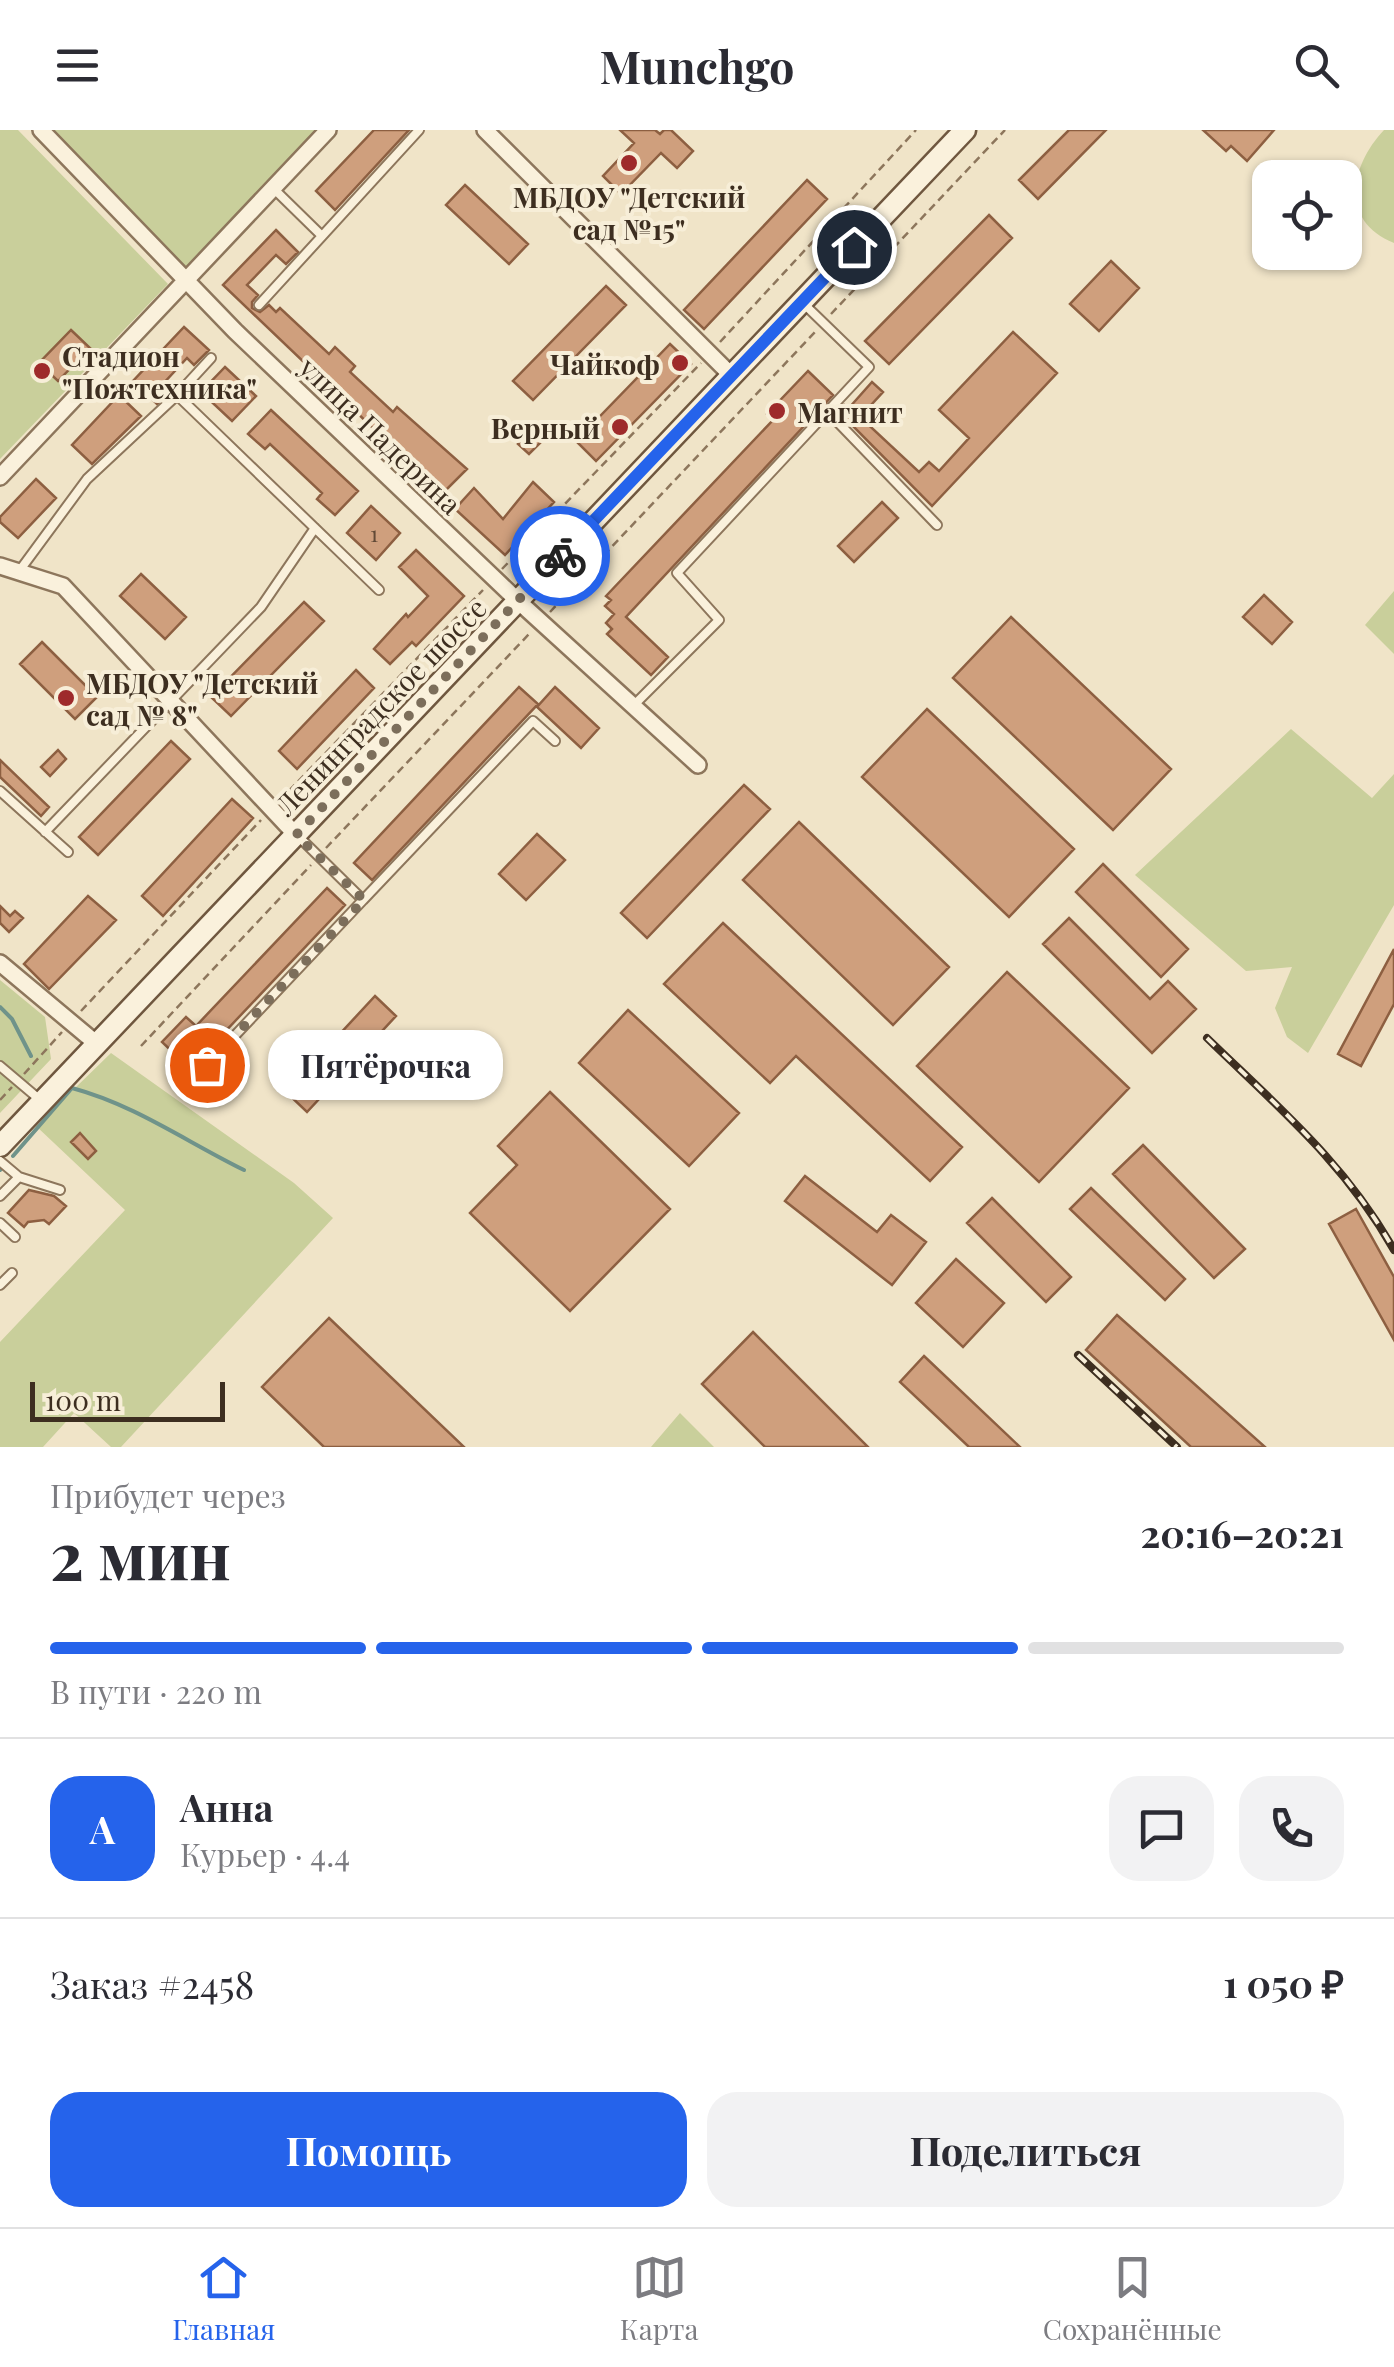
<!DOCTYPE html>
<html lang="ru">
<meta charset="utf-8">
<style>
:root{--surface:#fff;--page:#f2f2f3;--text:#2b2b33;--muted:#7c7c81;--line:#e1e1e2;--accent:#2563eb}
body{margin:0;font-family:"Playfair Display",serif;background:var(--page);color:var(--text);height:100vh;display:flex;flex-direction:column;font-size:38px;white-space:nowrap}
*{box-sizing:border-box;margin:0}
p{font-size:32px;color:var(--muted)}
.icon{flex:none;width:55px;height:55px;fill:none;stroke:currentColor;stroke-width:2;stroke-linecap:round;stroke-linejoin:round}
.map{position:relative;height:1317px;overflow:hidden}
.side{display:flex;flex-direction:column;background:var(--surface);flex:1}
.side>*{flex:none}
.fabs{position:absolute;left:1252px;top:30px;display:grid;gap:20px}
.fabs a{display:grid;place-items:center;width:110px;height:110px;border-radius:20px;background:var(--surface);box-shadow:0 2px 8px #0004;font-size:50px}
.scale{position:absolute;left:30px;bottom:25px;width:195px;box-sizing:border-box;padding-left:10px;border:5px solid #3d2e20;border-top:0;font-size:28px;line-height:35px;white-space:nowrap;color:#3d2e20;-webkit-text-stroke:8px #f7eed8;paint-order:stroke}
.pin{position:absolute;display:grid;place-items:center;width:85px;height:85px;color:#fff;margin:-42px;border:5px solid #fff;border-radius:50%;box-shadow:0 2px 10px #0007}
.courier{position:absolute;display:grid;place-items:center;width:100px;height:100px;margin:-50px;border:8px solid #2563eb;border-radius:50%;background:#fff;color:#222;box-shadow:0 2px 12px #0007}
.bubble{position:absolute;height:70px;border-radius:30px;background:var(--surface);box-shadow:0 2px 8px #0004;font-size:32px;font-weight:700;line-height:70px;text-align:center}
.summary em{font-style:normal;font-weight:700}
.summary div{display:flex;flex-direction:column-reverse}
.summary{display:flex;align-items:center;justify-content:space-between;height:170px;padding:0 50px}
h1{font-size:65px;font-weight:700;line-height:75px}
.bar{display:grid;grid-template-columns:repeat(4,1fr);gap:15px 10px;align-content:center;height:120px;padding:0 50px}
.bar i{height:12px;border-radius:8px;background:var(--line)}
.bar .current{background:var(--accent)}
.bar p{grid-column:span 4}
.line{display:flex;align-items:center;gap:25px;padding:0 50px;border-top:2px solid var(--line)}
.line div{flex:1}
.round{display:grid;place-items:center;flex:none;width:105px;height:105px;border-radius:30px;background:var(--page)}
.cta{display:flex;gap:20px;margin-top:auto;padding:20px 50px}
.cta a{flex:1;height:115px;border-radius:30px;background:var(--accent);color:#fff;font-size:40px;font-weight:700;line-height:115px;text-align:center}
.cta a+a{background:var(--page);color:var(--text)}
header{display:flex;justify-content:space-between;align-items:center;height:130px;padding:0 50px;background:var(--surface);font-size:45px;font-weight:700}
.menu{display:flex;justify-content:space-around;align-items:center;height:140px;border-top:2px solid var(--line);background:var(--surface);font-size:28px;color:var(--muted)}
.menu a{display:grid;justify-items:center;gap:5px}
.menu .current{color:var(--accent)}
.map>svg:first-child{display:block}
.green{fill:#c9cf9b}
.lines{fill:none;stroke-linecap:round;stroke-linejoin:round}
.stream{stroke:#6f938a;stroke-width:4}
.building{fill:#cf9f7d;stroke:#8d5f41;stroke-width:2.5}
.service-casing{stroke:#8d765c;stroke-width:12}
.minor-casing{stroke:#8d765c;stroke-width:20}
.secondary-casing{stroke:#6f573f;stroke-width:25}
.path{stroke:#8d765c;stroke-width:2.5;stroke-dasharray:8 5;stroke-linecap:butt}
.service{stroke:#faf1dc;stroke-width:8}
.minor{stroke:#faf1dc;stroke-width:15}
.secondary{stroke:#faf1dc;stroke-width:20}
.rail-casing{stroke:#3d2e20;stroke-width:8}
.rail{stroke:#f7eed8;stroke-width:4;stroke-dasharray:11;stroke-linecap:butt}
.done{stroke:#7c6e5b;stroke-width:10;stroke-dasharray:0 18}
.route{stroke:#2563eb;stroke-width:12}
.poi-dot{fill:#9e2a2b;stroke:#f7eed8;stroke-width:4}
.labels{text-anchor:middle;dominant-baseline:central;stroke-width:8;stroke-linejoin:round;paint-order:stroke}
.number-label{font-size:22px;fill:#624a37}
.poi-label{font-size:28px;font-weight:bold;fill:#3d2e20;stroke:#f7eed8;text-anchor:start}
.street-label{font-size:28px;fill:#3d2e20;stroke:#f7eed8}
</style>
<header><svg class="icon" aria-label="menu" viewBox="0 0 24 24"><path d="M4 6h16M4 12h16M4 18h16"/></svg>Munchgo<svg class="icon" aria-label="search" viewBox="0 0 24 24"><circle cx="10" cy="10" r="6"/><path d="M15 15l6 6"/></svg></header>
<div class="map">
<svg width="1394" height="1317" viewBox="0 0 1394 1317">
<rect width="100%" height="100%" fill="#f0e4c8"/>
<path class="green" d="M0,0H18L168,154L0,329Z
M41,0H328L185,151Z
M1384,0H1394V113C1339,91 1350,36 1384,0Z
M1394,461V524L1365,495Z
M1291,599L1372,668L1394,644V775L1308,923L1287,907L1275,878L1292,837L1246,841L1135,745Z
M0,850L45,887L51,929L0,983Z
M111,923L294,1053L333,1088L121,1317H111L74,1283L43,1317H0V1212L125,1080L36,996Z
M680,1283L714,1317H651Z"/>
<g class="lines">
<path class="stream" d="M0,877L12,889L31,926
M13,1026L72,958C135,975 185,1011 244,1040
M0,1040L1,1039"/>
</g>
<path class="building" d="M374,0H409L335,80L316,61Z
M620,0H655L660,4L664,0H671L693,21L677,38L661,23L621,64L603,46L634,13Z
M1069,0H1106L1038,69L1019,50Z
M1203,0H1274L1247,31L1231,16L1226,21Z
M807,50L827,69L704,199L684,180Z
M465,55L528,114L509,134L446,75Z
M989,85L1012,108L889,234L865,211Z
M276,100L298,122L286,134L276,125L247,155L258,165L252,172V178L260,182L269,175L276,182L280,178L329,224L335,217L355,236L350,242L393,282L397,277L467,339L442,364L223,155Z
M1111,131L1139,158L1099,201L1070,174Z
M606,156L626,175L533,270L513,251Z
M184,197L209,220L194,235L187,228L162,255L169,262L157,274L133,251Z
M71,200L90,218L58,251L39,233Z
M1013,202L1057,243L932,376L838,281L844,275L848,279L872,252L883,262L860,287L919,342L929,332L939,341L969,308L939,280Z
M670,214L691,234L596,331L576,311Z
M225,237L256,266L232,291L201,262Z
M808,241L833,265L626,487L668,527L651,545L607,504L612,499L606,493L614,484L605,476L611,470L606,466L773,290L767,284Z
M119,265L141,286L92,334L72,315Z
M271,280L358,361L335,385L317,369L322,363L270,314L265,319L248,304Z
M535,296L546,307L529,324L518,314Z
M36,349L56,368L18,408L0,392V387Z
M533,352L554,372L505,425L455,379L474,358L503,389Z
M882,372L898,388L854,432L838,416Z
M371,376L400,403L376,430L347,403Z
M416,420L464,466L416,516L412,512L390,534L374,519L406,484L408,487L428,466L399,437Z
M141,444L186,487L165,509L120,466Z
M1264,465L1292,492L1272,514L1243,487Z
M304,472L324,491L231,586L211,567Z
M1011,487L1171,639L1113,700L953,548Z
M42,512L97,567L75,589L20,534Z
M356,540L374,558L297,639L279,621Z
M519,557L538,574L372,750L354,733Z
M555,557L599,598L581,618L537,577Z
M927,579L1074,719L1009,787L862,647Z
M171,611L190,629L98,725L79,707Z
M58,620L66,629L50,646L41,637Z
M0,630L49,677L41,686L0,647Z
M744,655L770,679L647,808L621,783Z
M232,669L253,688L163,786L142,766Z
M799,692L949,837L893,895L743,750Z
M537,704L565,730L526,770L499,744Z
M1103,734L1188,819L1161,847L1076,762Z
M327,758L345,775L220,907L213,900L183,932L162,912L186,887L196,896Z
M88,766L116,790L49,859L24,834Z
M0,776L10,786L15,781L23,788L9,802L0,793Z
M1069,788L1150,869L1168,851L1196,879L1152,923L1043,814Z
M723,793L962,1017L930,1051L796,926L770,953L664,854Z
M1394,819V874L1361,936L1338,924Z
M1007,842L1129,958L1039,1052L917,936Z
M375,866L396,886L307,982L286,962Z
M628,880L739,983L689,1036L579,933Z
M550,962L670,1079L570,1181L470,1083L517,1035L498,1016Z
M80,1003L96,1021L88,1029L71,1012Z
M1143,1015L1245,1119L1214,1148L1113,1044Z
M805,1046L877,1102L891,1085L926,1112L892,1155L785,1071Z
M1091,1058L1185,1149L1165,1170L1070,1079Z
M29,1060L54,1066L66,1076L49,1094L44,1090L28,1092L24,1097L8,1083Z
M992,1068L1071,1147L1046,1172L967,1093Z
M1356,1079L1394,1147V1210L1329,1094Z
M956,1129L1004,1173L963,1217L916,1173Z
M1117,1185L1265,1317H1191L1086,1220Z
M329,1188L464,1317H324L262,1257Z
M753,1202L868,1317H765L702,1254Z
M924,1226L1020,1317H969L900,1252Z"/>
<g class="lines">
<defs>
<path id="service" d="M273,58L322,106
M259,175L419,0
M177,265L379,460
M828,282L937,395
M20,440L87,349L177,265L211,228
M633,576L719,490L677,443L869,237L805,175
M0,661L68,722
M45,702L261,477L315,398
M363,770L533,591L555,611
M207,935L363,770L297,705
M0,936L39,969
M0,1031L19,1047L0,1066
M19,1047L60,1060
M0,1093L15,1107
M0,1155L12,1143"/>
<path id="minor" d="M41,0L235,201L518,471L698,635
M485,0L732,246
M0,347L328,0
M0,436L63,456L296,705
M0,833L97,914"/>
<path id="secondary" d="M0,1016L965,0"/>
</defs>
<use href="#service" class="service-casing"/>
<use href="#minor" class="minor-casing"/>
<use href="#secondary" class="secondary-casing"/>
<path class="path" d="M831,184L1005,0
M720,212L916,0
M502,439L701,233
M550,482L816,201
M280,670L483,460
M326,718L530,503
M81,881L261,690
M141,916L311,735
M24,944L62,902
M0,970L12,957"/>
<use href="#service" class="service"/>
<use href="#minor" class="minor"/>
<use href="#secondary" class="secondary"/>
<defs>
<path id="rail" d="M1207,908C1278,977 1345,1033 1394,1120
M1078,1225L1177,1317"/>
</defs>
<use href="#rail" class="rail-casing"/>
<use href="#rail" class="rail"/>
</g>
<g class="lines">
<path class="done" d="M207,935L364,770L296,705L560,426"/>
<path class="route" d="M560,426L854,117"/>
</g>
<g class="poi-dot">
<circle cx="629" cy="33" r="10"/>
<circle cx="680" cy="233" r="10"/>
<circle cx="42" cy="241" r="10"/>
<circle cx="777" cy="281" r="10"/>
<circle cx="620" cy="297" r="10"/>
<circle cx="66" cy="568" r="10"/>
</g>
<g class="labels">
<g class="number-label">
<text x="374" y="403">1</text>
</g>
<g class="poi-label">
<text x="629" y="66" text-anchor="middle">МБДОУ "Детский<tspan x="629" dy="32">сад №15"</tspan></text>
<text x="62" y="225">Стадион<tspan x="62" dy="32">"Пожтехника"</tspan></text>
<text x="660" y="233" text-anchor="end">Чайкоф</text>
<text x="797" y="281">Магнит</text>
<text x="600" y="297" text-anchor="end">Верный</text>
<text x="86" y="552">МБДОУ "Детский<tspan x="86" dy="32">сад № 8"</tspan></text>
</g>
<g class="street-label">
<text transform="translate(381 305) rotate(44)">улица Падерина</text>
<text transform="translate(380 576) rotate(-46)">Ленинградское шоссе</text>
</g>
</g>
</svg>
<div class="fabs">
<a><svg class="icon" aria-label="locate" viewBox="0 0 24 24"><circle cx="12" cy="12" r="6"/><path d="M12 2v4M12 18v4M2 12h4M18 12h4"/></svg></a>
</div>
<div class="scale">100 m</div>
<div class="pin" style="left:207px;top:935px;background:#ea580c"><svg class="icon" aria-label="bag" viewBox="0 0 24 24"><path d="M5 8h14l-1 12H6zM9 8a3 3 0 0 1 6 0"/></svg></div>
<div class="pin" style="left:854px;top:117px;background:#1f2937"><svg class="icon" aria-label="home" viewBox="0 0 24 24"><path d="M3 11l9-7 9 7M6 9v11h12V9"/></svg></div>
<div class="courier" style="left:560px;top:426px"><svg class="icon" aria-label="bike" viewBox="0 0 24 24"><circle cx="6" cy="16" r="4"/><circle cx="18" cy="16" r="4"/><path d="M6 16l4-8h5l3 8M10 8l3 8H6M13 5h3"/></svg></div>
<div class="bubble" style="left:268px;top:900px;width:235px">Пятёрочка</div>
</div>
<section class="side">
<div class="summary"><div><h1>2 мин</h1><p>Прибудет через</p></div><em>20:16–20:21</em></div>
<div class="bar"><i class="current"></i><i class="current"></i><i class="current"></i><i></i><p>В пути · 220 m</p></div>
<div class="line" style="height:180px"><b class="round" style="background:var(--accent);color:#fff">А</b><div><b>Анна</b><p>Курьер · 4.4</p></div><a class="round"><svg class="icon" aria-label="chat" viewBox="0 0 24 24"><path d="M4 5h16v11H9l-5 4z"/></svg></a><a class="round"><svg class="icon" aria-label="phone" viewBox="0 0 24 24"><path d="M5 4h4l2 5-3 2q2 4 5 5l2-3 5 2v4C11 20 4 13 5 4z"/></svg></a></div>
<div class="line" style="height:130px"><div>Заказ #2458</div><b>1 050 ₽</b></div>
<div class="cta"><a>Помощь</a><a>Поделиться</a></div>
</section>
<nav class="menu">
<a class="current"><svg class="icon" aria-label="home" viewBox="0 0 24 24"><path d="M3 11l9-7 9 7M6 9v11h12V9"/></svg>Главная</a>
<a><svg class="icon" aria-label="map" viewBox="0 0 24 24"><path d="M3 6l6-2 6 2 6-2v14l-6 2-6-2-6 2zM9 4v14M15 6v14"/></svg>Карта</a>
<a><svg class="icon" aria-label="saved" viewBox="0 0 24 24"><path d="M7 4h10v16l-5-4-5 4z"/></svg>Сохранённые</a>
</nav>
